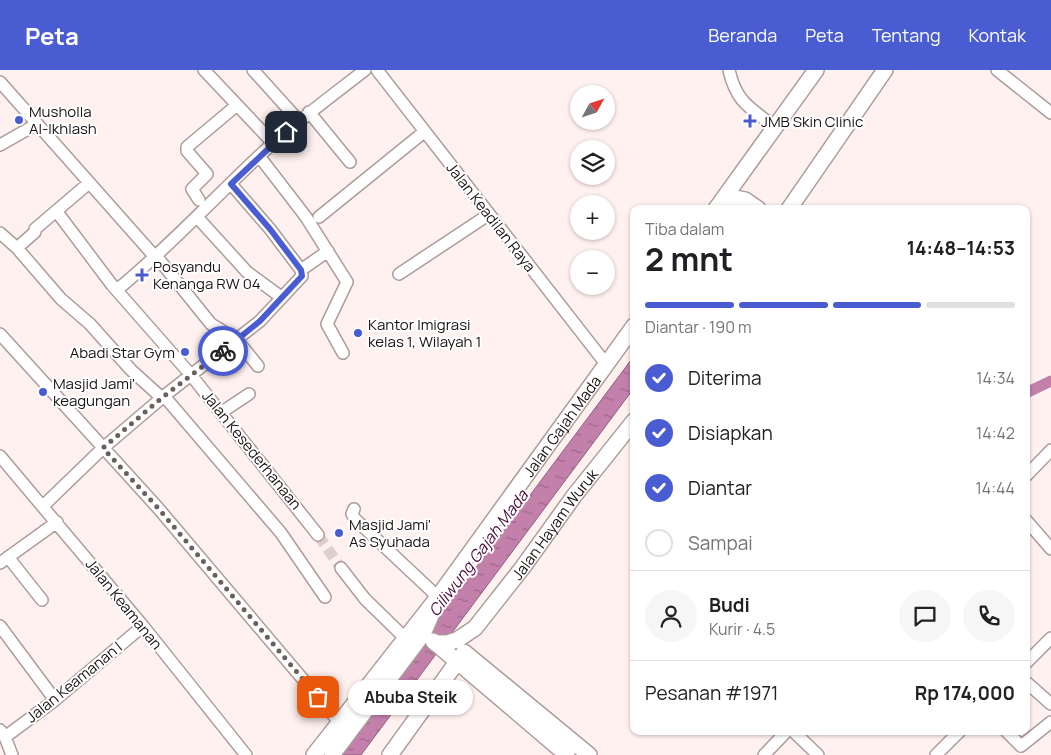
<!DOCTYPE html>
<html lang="id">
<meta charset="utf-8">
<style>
:root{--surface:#fff;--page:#f6f6f6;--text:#202124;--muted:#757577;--line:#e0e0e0;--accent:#4a5cd1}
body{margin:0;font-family:Manrope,sans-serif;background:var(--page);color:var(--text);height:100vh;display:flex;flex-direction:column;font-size:19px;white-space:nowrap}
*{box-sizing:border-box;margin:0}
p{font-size:16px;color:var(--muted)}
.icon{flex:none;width:28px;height:28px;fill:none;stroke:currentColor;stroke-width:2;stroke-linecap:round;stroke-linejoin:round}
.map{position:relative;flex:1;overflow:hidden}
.sheet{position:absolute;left:630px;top:135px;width:400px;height:530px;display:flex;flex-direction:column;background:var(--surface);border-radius:10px;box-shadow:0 1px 4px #0004}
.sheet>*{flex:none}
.needle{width:32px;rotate:50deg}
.tools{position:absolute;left:570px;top:15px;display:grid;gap:10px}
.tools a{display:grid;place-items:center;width:45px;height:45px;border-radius:50%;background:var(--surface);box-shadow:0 1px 4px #0004;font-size:25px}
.pin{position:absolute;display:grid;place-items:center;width:42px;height:42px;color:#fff;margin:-21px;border-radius:10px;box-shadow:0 2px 8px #0006}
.courier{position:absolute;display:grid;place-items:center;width:50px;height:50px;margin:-25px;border:4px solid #4a5cd1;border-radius:50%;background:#fff;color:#222;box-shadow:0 1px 6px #0007}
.bubble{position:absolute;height:35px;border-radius:18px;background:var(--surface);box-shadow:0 1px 4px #0004;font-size:16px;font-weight:700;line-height:35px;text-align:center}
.head em{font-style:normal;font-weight:700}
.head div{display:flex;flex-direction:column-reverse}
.head{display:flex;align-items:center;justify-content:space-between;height:85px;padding:0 15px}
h1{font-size:32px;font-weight:700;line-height:38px}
.bar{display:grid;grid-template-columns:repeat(4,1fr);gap:8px 5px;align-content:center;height:60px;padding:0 15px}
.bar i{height:6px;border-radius:4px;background:var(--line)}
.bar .current{background:var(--accent)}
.bar p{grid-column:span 4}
.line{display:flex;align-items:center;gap:12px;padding:0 15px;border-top:1px solid var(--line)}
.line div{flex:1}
.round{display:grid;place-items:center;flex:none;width:52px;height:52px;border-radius:26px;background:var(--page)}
ol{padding:0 15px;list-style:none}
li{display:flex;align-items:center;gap:15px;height:55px}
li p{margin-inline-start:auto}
li .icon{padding:5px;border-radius:50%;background:var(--accent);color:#fff;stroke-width:4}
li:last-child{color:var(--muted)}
li i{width:28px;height:28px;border:2px solid var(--line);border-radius:50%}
header{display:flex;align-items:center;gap:30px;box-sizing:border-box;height:70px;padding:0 25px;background:var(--accent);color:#fff}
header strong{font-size:24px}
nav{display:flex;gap:28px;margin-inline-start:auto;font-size:18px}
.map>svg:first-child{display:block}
.water{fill:url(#water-ripples);stroke:#8f5f7d}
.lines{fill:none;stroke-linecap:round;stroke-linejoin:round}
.canal{stroke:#c280ab;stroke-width:11}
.minor-tunnel{stroke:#dcd0ce;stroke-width:11;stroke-dasharray:11 5.5;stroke-linecap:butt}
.minor-casing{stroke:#ac9c9a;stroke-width:14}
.major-casing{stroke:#ac9c9a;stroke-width:18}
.minor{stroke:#fff;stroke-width:11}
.major{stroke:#fff;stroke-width:15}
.done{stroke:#69605f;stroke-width:5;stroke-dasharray:0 9}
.route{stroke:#4a5cd1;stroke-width:6}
.poi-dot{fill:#4a5cd1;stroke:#fff;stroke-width:2}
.labels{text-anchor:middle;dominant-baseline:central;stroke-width:4;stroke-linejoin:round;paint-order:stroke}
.poi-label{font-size:15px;fill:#181212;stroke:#fff;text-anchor:start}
.street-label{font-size:15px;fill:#181212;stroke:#fff}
.water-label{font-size:16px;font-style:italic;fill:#480c38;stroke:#fff}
</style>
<header>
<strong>Peta</strong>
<nav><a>Beranda</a><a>Peta</a><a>Tentang</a><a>Kontak</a></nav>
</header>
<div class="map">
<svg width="1051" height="685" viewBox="0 0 1051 685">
<defs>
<pattern id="water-ripples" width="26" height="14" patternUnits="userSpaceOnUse" patternTransform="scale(1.25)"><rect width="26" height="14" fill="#c280ab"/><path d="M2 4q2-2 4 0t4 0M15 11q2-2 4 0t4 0" fill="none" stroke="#9d678a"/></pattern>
</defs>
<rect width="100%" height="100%" fill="#fff1ef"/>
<path class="water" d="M634,286V318L361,685H336Z"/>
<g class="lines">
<path class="canal" d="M1026,323L1051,311"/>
<path class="minor-tunnel" d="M318,465L341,498"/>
<defs>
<path id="minor" d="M204,0L273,73
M253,0L299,51
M377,0L606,294
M729,0C736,32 750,38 775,57
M997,0L1051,43
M0,12L156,188
M309,42L350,92
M0,75L37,54
M259,86L306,147L347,212L327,254L343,283
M231,114L270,159L301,200
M199,130L192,119L207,104L187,81V77L237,35
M57,142L112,215L191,305L318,465
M197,147L247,202L281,227
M319,147L424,62
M0,163L17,178L61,229L90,254L131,300L162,328
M17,178L35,162V159L89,113
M157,187L211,254L237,270L258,296
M399,204L488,145
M118,219C168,178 211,131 259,86C292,55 329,28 365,0
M0,264L158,438L339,652
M164,326L281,463L325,527
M222,342L249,324
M0,386L143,556L246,685
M1026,406L1051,380
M43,436L103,378L164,326L260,251L302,206L301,200L328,181
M354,439L352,444L355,449L438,527
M1026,450L1051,479
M8,487L42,530
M0,493L57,452
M341,498L365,529L404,567
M0,556L55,630
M1026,593L1051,568
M1026,612L1051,634
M0,660L5,667L12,685
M793,661L818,685
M1006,661L1021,676L1051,652
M5,667L55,630L143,556
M764,685L787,661
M936,685L960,661"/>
<g id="major">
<path d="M720,136L734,128L745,130L758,139"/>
<path d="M716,139L816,0"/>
<path d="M789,139L885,0"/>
<path d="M433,571L567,685"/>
<path id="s1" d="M435,573H447L457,570L475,558L523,497L574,426L634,351"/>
<path d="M464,582L589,685"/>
<path id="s2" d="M314,685L438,527L634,256"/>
<path d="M332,685L423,564L436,534"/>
<path d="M390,685L462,585"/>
</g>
</defs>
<use href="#minor" class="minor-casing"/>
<use href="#major" class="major-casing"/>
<use href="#minor" class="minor"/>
<use href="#major" class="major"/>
</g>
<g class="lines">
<path class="done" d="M223,281L164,326L103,378L158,438L318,627"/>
<path class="route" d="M223,281L260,251L302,206L301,200L270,159L231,114L286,62"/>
</g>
<g class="poi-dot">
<circle cx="19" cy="50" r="5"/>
<path d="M747.5 43.5h5v5h5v5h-5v5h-5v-5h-5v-5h5z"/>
<path d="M139.5 197.5h5v5h5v5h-5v5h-5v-5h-5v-5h5z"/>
<circle cx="358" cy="263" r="5"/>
<circle cx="185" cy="282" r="5"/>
<circle cx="43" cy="322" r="5"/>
<circle cx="339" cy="463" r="5"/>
</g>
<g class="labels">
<g class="poi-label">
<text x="29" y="41">Musholla<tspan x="29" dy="17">Al-Ikhlash</tspan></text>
<text x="761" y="51">JMB Skin Clinic</text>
<text x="153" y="196">Posyandu<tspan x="153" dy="17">Kenanga RW 04</tspan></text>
<text x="368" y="254">Kantor Imigrasi<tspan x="368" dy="17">kelas 1, Wilayah 1</tspan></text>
<text x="175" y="282" text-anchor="end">Abadi Star Gym</text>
<text x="53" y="313">Masjid Jami'<tspan x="53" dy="17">keagungan</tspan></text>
<text x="349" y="454">Masjid Jami'<tspan x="349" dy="17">As Syuhada</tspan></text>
</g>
<g class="street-label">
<text transform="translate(491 147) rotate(52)">Jalan Keadilan Raya</text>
<text stroke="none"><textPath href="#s2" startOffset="412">Jalan Gajah Mada</textPath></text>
<text transform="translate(252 380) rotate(51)">Jalan Kesederhanaan</text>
<text stroke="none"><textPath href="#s1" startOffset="175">Jalan Hayam Wuruk</textPath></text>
<text transform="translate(124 534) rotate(51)">Jalan Keamanan</text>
<text transform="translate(74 612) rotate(-39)">Jalan Keamanan I</text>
</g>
<g class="water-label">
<text transform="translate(478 483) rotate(-53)">Ciliwung Gajah Mada</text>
</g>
</g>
</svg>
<div class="tools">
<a><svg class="needle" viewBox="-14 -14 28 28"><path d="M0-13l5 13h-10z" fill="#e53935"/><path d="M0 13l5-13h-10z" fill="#757577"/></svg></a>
<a><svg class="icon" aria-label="layers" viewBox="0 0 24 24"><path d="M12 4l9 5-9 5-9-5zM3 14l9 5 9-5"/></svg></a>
<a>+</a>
<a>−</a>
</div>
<div class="pin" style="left:318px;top:627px;background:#ea580c"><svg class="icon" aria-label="bag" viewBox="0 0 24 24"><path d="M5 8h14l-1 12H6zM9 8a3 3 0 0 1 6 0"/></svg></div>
<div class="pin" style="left:286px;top:62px;background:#1f2937"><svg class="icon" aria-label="home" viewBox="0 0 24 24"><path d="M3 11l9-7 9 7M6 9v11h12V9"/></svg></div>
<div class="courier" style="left:223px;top:281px"><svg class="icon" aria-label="bike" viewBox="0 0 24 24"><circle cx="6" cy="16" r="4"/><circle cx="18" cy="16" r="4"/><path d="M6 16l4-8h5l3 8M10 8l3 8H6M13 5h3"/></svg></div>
<div class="bubble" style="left:348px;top:610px;width:125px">Abuba Steik</div>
<section class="sheet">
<div class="head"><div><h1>2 mnt</h1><p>Tiba dalam</p></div><em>14:48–14:53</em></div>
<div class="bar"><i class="current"></i><i class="current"></i><i class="current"></i><i></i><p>Diantar · 190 m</p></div>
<ol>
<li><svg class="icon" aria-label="check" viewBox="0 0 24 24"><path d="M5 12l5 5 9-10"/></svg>Diterima<p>14:34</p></li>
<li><svg class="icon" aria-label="check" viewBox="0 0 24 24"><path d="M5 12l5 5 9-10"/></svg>Disiapkan<p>14:42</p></li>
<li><svg class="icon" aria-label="check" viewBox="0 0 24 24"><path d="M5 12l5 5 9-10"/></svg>Diantar<p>14:44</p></li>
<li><i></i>Sampai</li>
</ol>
<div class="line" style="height:90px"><a class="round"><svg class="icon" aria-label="person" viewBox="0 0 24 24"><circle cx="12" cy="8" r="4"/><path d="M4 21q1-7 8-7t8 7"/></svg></a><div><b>Budi</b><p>Kurir · 4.5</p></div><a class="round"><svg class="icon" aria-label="chat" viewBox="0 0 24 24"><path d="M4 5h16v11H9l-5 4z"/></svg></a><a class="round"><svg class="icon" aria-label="phone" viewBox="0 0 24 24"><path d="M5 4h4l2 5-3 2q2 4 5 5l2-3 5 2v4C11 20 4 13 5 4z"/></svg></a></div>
<div class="line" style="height:65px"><div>Pesanan #1971</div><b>Rp 174,000</b></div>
</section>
</div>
